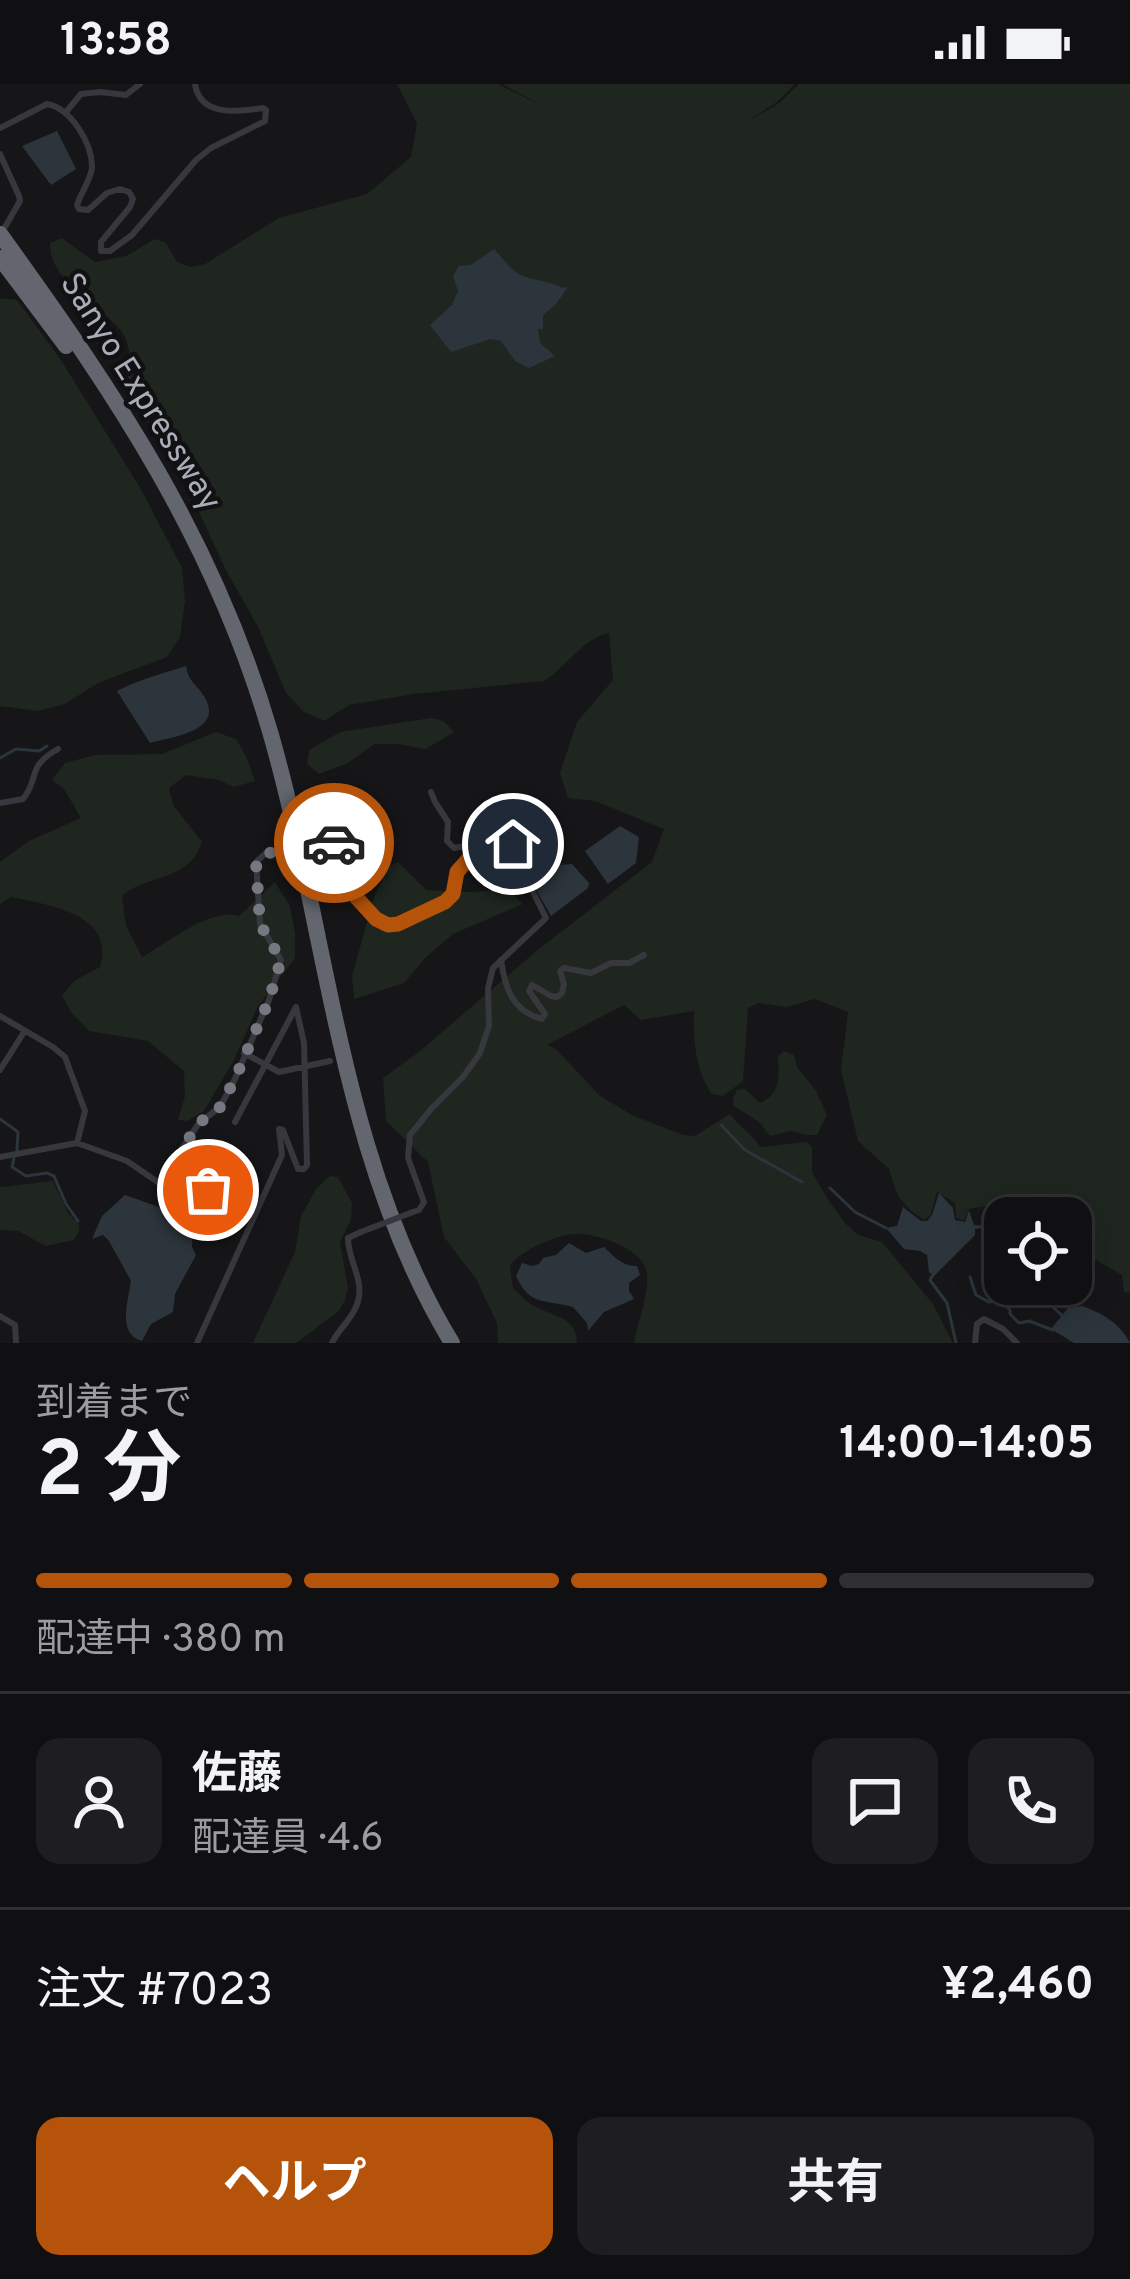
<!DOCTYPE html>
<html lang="ja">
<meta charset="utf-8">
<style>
:root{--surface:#101012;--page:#1e1e20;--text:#f1f3f6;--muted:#9c9d9f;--line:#303032;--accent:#b45309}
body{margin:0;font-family:Overpass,"Noto Sans JP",sans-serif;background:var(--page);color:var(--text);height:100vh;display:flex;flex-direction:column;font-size:45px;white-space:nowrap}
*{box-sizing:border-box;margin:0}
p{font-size:39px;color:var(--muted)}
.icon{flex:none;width:66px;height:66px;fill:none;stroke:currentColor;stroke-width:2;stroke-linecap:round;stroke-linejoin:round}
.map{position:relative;height:1259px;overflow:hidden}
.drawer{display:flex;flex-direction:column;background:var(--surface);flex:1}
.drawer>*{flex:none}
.fabs{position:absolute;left:984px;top:1113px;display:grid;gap:24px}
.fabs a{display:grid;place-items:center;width:108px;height:108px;border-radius:24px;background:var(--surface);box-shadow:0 6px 30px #0003,0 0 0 3px var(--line);font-size:60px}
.pin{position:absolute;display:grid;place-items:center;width:102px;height:102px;color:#fff;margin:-51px;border:6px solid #fff;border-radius:50%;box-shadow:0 3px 12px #0007}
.courier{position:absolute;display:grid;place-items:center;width:120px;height:120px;margin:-60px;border:9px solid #b45309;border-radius:50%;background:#fff;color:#222;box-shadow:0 3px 15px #0007}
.summary em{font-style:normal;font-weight:700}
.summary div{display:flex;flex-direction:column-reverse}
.summary{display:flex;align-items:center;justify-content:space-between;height:204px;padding:0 36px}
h1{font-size:78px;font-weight:700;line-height:90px}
.bar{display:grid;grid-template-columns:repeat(4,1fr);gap:18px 12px;align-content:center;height:144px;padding:0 36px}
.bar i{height:15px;border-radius:9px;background:var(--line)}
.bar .current{background:var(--accent)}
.bar p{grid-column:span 4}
.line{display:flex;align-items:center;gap:30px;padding:0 36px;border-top:3px solid var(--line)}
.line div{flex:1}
.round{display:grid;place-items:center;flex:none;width:126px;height:126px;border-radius:24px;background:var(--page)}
.button{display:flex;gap:24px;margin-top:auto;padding:24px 36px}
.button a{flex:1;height:138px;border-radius:24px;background:var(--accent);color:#fff;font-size:48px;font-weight:700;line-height:138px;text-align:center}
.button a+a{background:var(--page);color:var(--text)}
.status{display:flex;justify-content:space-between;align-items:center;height:84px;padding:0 60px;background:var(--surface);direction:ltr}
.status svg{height:33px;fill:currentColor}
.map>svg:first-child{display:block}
.green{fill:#1e261f}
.water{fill:#2c353c}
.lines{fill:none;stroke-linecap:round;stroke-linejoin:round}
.stream{stroke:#2c353c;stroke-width:3}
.street{stroke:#37383d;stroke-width:6}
.highway{stroke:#63666e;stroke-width:16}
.street-bridge{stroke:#37383d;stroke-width:6}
.done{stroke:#757880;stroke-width:12;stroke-dasharray:0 21.6}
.route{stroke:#b45309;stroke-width:15}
.labels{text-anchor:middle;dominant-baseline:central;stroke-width:9;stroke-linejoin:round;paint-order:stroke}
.street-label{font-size:33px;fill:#a8adb8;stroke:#111113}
</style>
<div class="status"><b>13:58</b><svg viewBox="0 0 49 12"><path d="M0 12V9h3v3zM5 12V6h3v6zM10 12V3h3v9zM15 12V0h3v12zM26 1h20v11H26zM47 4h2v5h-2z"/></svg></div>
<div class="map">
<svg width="1130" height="1259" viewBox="0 0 1130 1259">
<rect width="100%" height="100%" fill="#161618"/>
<path class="green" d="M397,0H498L546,24L502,0H795L777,18L745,39L778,20L799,0H1130V1209L1124,1208L1122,1191L1096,1176L1071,1190V1134H1005V1141L990,1139L991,1121L969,1125L964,1137L956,1134L955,1119L937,1108L930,1132L924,1136L911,1127L898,1112L889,1085L858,1057L841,986L848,928L815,915L787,923L758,919L748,924L743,997L723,1012L712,1010C695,987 693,954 694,927L641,936L624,921L547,961L556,965L600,1012L634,1032L683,1051L695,1052L730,1030C739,1043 752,1049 760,1063L806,1058L812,1062V1088L827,1114L845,1139L858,1151L882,1158L933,1220L953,1259H634C637,1240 653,1200 645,1183C636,1162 599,1151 578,1150C559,1149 522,1166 510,1181L513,1204C520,1211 527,1219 536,1223C555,1233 576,1233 577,1259H498L497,1239L476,1195L444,1153L428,1078L386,1037L383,994L419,968L540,864L652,778L664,745L595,717L568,714L560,689L577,638L613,596L609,549C583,554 568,582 544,597L414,610L349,621L324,637L304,628L286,609L259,545L225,484L179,385L147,338L124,295C126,285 130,276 129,266C125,226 50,210 50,159L62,154L95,178L126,172L155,155L166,159L177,178L190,183L205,180L279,134L367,110L411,73L417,40Z
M0,214L17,216L61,276L142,407L182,484L185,517L180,553L167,573L98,599L65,620L38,627L0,622Z
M431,634L443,637L454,648L426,665L398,660H374L348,679L319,690L307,680L309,666L340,648Z
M216,648L236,655L246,672L255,697L234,703L219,696L186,691L169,704L173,721L202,758C199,764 197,771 192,776C174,796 142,794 122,812L126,842L142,873C170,858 208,824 239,832L275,798L290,822L295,849V874L258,922L234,976L204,1027L187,1037L178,1036L185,1012L184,987L148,957L89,947L71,928L62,912L74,897L100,883C116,830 49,821 11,813L0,820V778L29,757L81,734L64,705L52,696L65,679L95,671L162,670Z
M398,778L426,806L472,808L508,805L523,820L453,850L425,874L404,899L354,915L352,892L374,813L389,782Z
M784,967L794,971L797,983L816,1007L827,1031L817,1051H806L791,1047L770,1052L759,1038L734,1022L733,1014L737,1006L744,1004L760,1019C781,1010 779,992 778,972Z
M330,1092L338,1093L352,1119L351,1136L340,1158L348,1204L345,1216L339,1227L296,1259H253L295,1168L301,1132L316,1105Z
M53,1097L68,1129L79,1140V1147L74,1156L46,1162L18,1147L0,1146V1103Z"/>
<path class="water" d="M57,47L76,85L51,101L22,62Z
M494,165C504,175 509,186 523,192C537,198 549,196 562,204L568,203L556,220L543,231V245H538L540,259L555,272L529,284L515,277L501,257L490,255L451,268L430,241L452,221L458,207L453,192L459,182L471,181Z
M186,582C188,598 198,601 205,614C224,647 171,653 150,659L117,607C138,596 164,589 186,582Z
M620,742L639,753L636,779L608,800L585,767Z
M572,780L589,799L588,804L551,832L530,795L543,782Z
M939,1109L953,1124L955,1136L965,1138L969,1126L974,1141L996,1142L975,1145V1151L934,1192L929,1188L927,1171L920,1167L904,1165L886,1144L897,1142L903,1123L921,1137H927L932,1131Z
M125,1111L187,1133L193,1140L192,1163L196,1171L175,1210L173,1228L151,1240L142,1257C117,1250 128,1218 131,1197L109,1157L103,1151L92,1155L102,1132Z
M569,1159L586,1169L604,1163C613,1172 623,1183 637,1182L640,1191L629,1199V1207L634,1215L604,1228L588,1247L587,1239L573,1223C545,1215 530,1223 516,1192L522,1179L532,1182L539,1180L543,1174L556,1171Z
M1082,1222C1102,1229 1121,1240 1130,1259H1074L1051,1245L1068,1224Z"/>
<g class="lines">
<path class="stream" d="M0,674L16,665L39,667L47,662
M0,1035L18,1048L17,1066
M721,1041L745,1066L802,1098
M14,1074L12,1083L26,1092L47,1089L54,1092L66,1120L78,1137
M830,1104L855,1128L886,1144
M933,1191L930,1196L947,1219L956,1259
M970,1193L976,1211L989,1218L999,1216L1010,1226V1230L1019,1239L1030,1237
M1027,1200L1065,1234
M1029,1237L1053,1246"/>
<path class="street" d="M66,28L81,10L100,8L126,11L140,0
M0,44L47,20C70,24 92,58 92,83C91,96 81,108 77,121L79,125L88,126L107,109L120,105L129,108L133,115L130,123L101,158V167H110L132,151L196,76L211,64L265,37L266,26L263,24C238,28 200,33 195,0
M0,70L19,112L20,117L5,143
M0,719L23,715C41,692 25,684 58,665
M324,756L337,762L345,801L376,835L388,841L398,840L445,818L453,810L457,789L484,759
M501,876C505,904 512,927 542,935L545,930L529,907L532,901L551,912L557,913L562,909L564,900L560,887L564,884L591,889L611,879H629L644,871
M0,932L53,963L65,973L85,1027L77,1059
M244,969L279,988L330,977
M0,986L24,948
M0,1073L77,1059L127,1077L162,1101L208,1105L256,1127
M174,1101L178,1095L179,1069L199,1039L220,1023L235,995L269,916L281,876L260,840L256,778L267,768
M413,1128L419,1126L424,1118L408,1074L410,1051L432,1024L463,993L480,969L489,942L488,904L493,884L546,834L527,796L518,788C518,774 518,765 507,754L454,764L447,757L448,738L435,718L431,708
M0,1232L15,1241L16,1259
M197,1259L282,1071L279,1045L283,1046L298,1085H304L307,1081L304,959L296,923L235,1038
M332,1259C338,1246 349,1238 355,1225C368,1199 348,1179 348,1154L361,1148
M975,1259L977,1240L984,1235L1003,1245L1017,1259"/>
<path class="highway" d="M0,150C117,312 215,457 271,651C329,854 340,1075 452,1259
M0,174L66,262"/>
<path class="street-bridge" d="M267,768L324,756
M361,1148L413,1128"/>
</g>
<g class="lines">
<path class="done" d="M208,1106L174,1101L178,1095L179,1070L199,1039L220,1023L235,995L269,916L281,876L260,840L256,778C269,764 316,754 334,759"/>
<path class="route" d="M334,759L337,762L345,801L376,835L388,841L398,840L445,818L453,810L457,788L471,772L483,763L484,759L507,754L513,760"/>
</g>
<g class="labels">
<g class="street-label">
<text transform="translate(139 309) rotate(58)">Sanyo Expressway</text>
</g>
</g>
</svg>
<div class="fabs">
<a><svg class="icon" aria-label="locate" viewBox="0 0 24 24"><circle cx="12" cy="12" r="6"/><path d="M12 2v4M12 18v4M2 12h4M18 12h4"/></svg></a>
</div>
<div class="pin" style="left:208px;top:1106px;background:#ea580c"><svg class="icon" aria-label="bag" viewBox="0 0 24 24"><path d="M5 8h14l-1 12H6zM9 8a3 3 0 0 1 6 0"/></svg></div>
<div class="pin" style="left:513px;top:760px;background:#1f2937"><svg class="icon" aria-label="home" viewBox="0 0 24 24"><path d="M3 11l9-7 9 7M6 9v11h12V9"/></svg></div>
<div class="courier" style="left:334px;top:759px"><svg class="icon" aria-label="car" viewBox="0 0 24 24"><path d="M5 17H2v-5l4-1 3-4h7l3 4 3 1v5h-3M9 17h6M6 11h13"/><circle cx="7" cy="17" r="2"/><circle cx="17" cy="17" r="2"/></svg></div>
</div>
<section class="drawer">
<div class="summary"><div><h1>2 分</h1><p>到着まで</p></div><em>14:00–14:05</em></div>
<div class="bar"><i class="current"></i><i class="current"></i><i class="current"></i><i></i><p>配達中 · 380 m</p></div>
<div class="line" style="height:216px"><a class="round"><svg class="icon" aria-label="person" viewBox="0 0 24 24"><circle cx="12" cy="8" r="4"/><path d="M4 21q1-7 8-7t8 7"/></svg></a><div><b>佐藤</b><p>配達員 · 4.6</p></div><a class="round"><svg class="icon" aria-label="chat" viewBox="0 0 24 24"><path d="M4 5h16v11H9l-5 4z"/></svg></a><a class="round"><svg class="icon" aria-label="phone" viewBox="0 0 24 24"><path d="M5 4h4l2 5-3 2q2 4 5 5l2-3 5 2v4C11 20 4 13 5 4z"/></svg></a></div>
<div class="line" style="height:156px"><div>注文 #7023</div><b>¥2,460</b></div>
<div class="button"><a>ヘルプ</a><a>共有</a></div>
</section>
